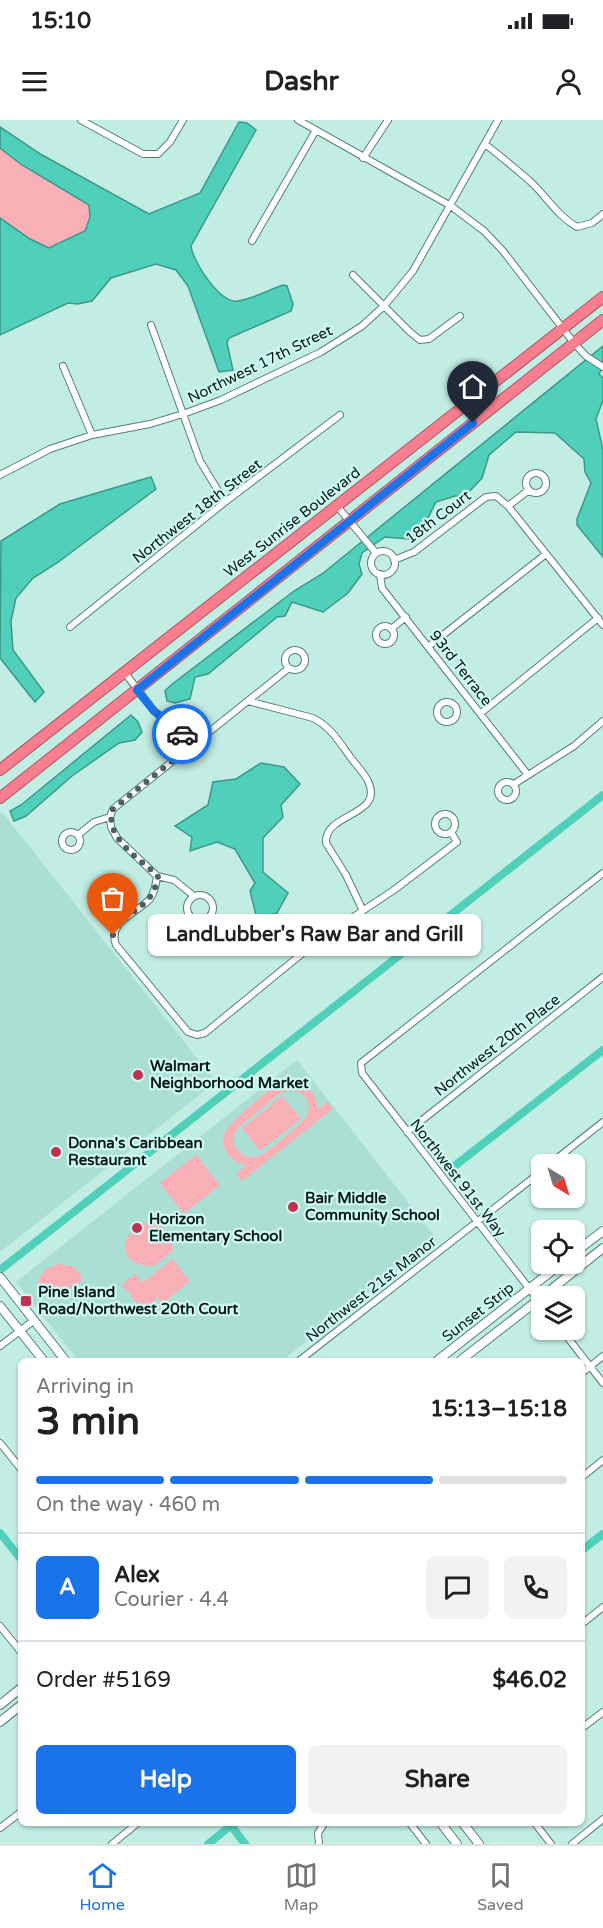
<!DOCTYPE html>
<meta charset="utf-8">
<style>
:root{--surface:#fff;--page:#f2f2f2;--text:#202124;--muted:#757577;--line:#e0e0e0;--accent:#1a73e8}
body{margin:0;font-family:"Varela Round",sans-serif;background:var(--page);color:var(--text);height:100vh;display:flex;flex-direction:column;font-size:22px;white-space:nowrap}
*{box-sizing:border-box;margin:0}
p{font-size:20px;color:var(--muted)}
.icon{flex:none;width:33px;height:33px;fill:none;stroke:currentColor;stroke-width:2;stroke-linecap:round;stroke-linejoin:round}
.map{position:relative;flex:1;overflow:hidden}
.details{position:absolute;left:18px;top:1238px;width:567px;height:468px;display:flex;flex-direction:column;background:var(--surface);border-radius:9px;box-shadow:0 2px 4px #0004}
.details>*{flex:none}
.needle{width:39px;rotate:142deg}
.tools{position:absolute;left:531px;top:1034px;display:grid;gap:12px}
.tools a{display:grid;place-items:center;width:54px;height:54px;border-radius:9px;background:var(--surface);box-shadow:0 2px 4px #0004;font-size:30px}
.pin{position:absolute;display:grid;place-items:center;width:51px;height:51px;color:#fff;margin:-62px -26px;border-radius:50% 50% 50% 0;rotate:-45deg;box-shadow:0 0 6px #0007}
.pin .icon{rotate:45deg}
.courier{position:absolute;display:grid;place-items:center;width:60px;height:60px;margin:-30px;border:4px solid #1a73e8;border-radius:50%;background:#fff;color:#222;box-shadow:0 2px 8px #0007}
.bubble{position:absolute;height:42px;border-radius:9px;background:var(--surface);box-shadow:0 2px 4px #0004;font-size:20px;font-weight:800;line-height:42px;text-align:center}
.overview em{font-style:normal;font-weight:800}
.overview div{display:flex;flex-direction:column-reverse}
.overview{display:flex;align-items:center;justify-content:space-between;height:102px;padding:0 18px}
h1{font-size:39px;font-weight:800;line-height:45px}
.bar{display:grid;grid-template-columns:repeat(4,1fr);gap:9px 6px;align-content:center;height:72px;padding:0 18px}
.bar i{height:8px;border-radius:4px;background:var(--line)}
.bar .active{background:var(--accent)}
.bar p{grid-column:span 4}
.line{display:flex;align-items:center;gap:15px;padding:0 18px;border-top:2px solid var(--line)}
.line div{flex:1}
.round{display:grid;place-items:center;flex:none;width:63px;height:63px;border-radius:9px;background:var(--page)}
.primary-button{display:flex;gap:12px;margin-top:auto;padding:12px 18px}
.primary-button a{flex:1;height:69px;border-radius:9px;background:var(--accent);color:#fff;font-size:24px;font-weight:800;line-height:69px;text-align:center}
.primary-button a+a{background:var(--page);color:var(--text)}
.status{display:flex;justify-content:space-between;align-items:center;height:42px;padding:0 30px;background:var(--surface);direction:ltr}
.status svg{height:16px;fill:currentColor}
header{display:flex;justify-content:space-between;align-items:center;height:78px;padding:0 18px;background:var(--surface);font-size:27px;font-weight:800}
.tabs{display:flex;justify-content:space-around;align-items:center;height:84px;border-top:2px solid var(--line);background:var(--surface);font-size:16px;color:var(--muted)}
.tabs a{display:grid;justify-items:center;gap:3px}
.tabs .active{color:var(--accent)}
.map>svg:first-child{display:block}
.built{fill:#acdfd4}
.green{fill:#f8afb6;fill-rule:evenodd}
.water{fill:#50d0bb;stroke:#3b998a;stroke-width:1.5}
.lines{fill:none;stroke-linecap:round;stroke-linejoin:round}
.canal{stroke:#50d0bb;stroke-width:8}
.street-casing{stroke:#577f76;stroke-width:8}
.secondary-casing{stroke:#577f76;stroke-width:10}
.highway-casing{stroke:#a65b65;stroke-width:12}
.street{stroke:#fff;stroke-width:6}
.secondary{stroke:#fff;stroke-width:8}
.highway{stroke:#fa7e8f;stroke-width:10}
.done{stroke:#4a635e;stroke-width:6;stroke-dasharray:0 10.8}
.route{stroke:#1a73e8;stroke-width:8}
.poi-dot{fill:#c23151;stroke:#cffaf1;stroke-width:2}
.labels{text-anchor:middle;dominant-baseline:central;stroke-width:4.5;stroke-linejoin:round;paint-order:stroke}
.street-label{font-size:15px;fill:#091916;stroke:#cffaf1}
.poi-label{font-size:15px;font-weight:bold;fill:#091916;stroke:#cffaf1;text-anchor:start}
</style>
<div class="status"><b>15:10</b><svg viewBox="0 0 49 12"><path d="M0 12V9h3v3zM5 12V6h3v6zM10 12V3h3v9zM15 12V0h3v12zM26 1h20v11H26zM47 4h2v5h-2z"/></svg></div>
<header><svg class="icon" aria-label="menu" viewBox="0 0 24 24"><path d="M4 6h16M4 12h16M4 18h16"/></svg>Dashr<svg class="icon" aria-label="person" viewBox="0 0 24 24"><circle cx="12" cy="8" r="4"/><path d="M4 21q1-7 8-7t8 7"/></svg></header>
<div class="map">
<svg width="603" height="1724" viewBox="0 0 603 1724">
<rect width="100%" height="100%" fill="#c2ede3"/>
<path class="built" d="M2,692L216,962L0,1132V693Z
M297,940L437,1119L283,1240H78L16,1162Z"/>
<path class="green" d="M0,28L22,45L89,85L90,97L85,111L49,128L30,119L0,98Z
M287,960C305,960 316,971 318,989L327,982L333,989L242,1061L236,1054L247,1045C239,1044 232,1040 227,1033C224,1028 222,1021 224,1015C228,1002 273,965 287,960ZM292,970C308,973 313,986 305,999C294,1009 271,1030 259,1036C251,1039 242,1036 237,1029C231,1022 234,1014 239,1007L282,972Z
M282,976L301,999L260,1031L242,1008Z
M196,1035L220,1065L184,1094L160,1063Z
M152,1102L159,1103L172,1118L173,1131L154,1146C114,1148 118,1107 152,1102Z
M172,1139L190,1161L162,1184L157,1177L154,1180L160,1188L150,1196H145L128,1171L122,1167L123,1164L135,1154L141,1162L145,1161Z
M59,1144L73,1146L81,1155V1161L56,1177L42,1168L38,1162C41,1152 49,1146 59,1144Z"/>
<path class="water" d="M239,2L247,3L256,10L191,126C193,142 220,184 238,181C252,179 269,170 283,165L287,166L293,184L291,191L229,218L227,223L233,250L219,252L188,166L176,150L156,144L111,158L92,181L78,184L68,183L0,215V98L30,119L49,128L85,111L90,97L89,85L22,45L0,28V7L42,35L149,94L200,73Z
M603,226V247L599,254L603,258V280L596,299L603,330V437L577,405V399L591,363L585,352L584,339L555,313L516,312L489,335L482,358L465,376H455L436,382L422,410L409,419L385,417L362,433L359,444L362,454L348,473L323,492L292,482L285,496L277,497L208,554L195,557L190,579L175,583L167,581L165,571L171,565L294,471L322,454Z
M151,357L156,369L57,443L33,458L16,478L11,501L13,530L44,572L35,582L0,538L1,421L60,384Z
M131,595L138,602L142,612L135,620L119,623L72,656L26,696L14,701L10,691L21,685Z
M261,643L284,647L300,664L281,685L283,697L263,718V752L288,773L277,793L257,799L250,771L255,763L235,729L217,722L190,731L192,717L175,706L208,685L213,662L236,659Z"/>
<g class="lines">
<path class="canal" d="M452,1048L603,930
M0,1150L603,675
M0,1413L21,1439
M582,1430L603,1414
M230,1704L245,1724
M208,1724L235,1702"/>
<defs>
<path id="street" d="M81,0L143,34H158L170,22L183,0
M298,0L451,86L484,111L503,131L574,223L586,236L603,247
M485,24C501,37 518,50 533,64C548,79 559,97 577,107L592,103L603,94
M363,38L388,0
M252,121L316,10
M353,155L410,212L420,220L429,219L460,196
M151,205L200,341L225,382
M63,246L92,315
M526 363a10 10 0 1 1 20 0a10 10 0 1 1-20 0Z
M0,355L50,329L92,315L150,304L183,294L221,280L321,232L362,206L384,186L413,151L498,0
M337,386L376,433
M508,386L529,370
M371 443a12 12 0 1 1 24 0a12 12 0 1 1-24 0Z
M394,440L414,432L486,377L496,376L508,386L603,505
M380,454L382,468L528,655
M376 515a9 9 0 1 1 18 0a9 9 0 1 1-18 0Z
M70,507L225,382L340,295
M391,509L406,497
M429,526L546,434
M285 540a10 10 0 1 1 20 0a10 10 0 1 1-20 0Z
M125,553L154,591L180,611L192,625
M248,581L313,598C331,607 340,623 351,638C357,646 364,653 368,661C385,697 324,692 326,723L346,755L363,791
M437 592a10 10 0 1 1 20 0a10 10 0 1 1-20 0Z
M481,593L598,498
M498 671a9 9 0 1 1 18 0a9 9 0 1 1-18 0Z
M514,664L574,626L603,601
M435 704a10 10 0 1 1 20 0a10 10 0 1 1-20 0Z
M110,697L111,707L117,718L157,756L174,760L194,776
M62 721a9 9 0 1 1 18 0a9 9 0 1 1-18 0Z
M78,715L94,702L110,697L113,689L289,548
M157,756C156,764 155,772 150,779C137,793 107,802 116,825L188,912L197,915L205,913L320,819L394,770L457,722L451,712
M187 788a13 13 0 1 1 26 0a13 13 0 1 1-26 0Z
M407,1012L603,857
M550,1044L603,1002
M542,1185L362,953L361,943L603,753
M561,1209L603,1263
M0,1226L33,1201
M300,1240L542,1051
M582,1253L603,1236
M0,1323L21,1349
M582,1357L603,1340
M582,1504L603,1487
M0,1506L21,1532
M582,1608L603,1592
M409,1702L426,1724
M534,1702L551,1724
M0,1708L21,1692
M112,1724L139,1702
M319,1724L318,1713L325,1702
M572,1724L603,1699"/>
<path id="secondary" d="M574,1133L603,1111
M0,1157L65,1240
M543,1176L603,1128
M0,1186L43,1240
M438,1240L562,1143
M461,1240L542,1177
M0,1585L21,1568
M0,1602L21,1585
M440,1702L457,1724
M462,1702L479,1724"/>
<path id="highway" d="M0,650L603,177
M0,678L603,200"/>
</defs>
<use href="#street" class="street-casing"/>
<use href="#secondary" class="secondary-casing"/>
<use href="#highway" class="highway-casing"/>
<use href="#street" class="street"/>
<use href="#secondary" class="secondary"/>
<use href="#highway" class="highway"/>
</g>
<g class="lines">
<path class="done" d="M113,815C122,789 152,793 158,756C140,739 103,717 113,689L192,625L182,614"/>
<path class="route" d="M182,614L154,591L137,570L473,303"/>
</g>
<g class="poi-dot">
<circle cx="138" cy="955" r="6"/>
<circle cx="56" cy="1032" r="6"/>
<circle cx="293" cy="1087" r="6"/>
<circle cx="137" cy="1108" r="6"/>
<rect x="20" y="1175" width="12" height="12" rx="3"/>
</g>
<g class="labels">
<g class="street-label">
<text transform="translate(260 244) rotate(-26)">Northwest 17th Street</text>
<text transform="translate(197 391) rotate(-38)">Northwest 18th Street</text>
<text transform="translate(438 397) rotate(-37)">18th Court</text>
<text transform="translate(292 402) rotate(-38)">West Sunrise Boulevard</text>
<text transform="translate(461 548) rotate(52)">93rd Terrace</text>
<text transform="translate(497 925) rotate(-38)">Northwest 20th Place</text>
<text transform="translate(458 1058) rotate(52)">Northwest 91st Way</text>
<text transform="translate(371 1169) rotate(-38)">Northwest 21st Manor</text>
<text transform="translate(478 1192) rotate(-38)">Sunset Strip</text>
</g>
<g class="poi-label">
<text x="150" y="946">Walmart<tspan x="150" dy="17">Neighborhood Market</tspan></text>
<text x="68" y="1023">Donna's Caribbean<tspan x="68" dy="17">Restaurant</tspan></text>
<text x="305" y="1078">Bair Middle<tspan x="305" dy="17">Community School</tspan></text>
<text x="149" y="1099">Horizon<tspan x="149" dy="17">Elementary School</tspan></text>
<text x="38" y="1172">Pine Island<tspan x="38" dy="17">Road/Northwest 20th Court</tspan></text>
</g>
</g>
</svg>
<div class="tools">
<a><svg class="needle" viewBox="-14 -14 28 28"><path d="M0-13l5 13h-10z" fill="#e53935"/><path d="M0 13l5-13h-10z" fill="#757577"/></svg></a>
<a><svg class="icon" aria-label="locate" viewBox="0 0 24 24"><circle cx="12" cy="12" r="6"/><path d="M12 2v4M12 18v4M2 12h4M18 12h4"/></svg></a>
<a><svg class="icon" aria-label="layers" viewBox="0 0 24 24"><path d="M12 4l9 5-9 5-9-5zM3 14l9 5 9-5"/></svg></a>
</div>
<div class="pin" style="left:113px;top:815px;background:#ea580c"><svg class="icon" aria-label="bag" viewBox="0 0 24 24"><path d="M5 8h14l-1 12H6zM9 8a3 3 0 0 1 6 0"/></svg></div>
<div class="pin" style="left:473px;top:303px;background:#1f2937"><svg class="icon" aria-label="home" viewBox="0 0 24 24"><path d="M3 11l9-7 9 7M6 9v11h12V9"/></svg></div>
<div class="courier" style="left:182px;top:614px"><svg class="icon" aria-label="car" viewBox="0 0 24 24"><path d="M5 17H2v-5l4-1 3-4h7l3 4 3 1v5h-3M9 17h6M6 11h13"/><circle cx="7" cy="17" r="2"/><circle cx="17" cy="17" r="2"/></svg></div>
<div class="bubble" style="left:148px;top:794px;width:333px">LandLubber's Raw Bar and Grill</div>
<section class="details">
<div class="overview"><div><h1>3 min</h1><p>Arriving in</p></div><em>15:13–15:18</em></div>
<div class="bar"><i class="active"></i><i class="active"></i><i class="active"></i><i></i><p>On the way · 460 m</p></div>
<div class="line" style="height:108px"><b class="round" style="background:var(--accent);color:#fff">A</b><div><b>Alex</b><p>Courier · 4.4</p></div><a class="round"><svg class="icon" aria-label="chat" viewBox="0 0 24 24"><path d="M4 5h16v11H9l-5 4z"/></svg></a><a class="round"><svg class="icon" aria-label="phone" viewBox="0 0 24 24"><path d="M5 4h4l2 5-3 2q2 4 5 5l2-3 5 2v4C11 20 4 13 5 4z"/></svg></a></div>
<div class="line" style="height:78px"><div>Order #5169</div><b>$46.02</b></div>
<div class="primary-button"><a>Help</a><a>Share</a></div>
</section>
</div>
<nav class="tabs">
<a class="active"><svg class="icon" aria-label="home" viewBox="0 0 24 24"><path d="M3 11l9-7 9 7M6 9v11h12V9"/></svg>Home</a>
<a><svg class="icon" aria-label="map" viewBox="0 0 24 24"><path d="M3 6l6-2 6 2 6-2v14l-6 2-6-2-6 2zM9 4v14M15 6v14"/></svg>Map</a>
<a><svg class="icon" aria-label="saved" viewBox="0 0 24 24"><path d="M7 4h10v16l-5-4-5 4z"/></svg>Saved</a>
</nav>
